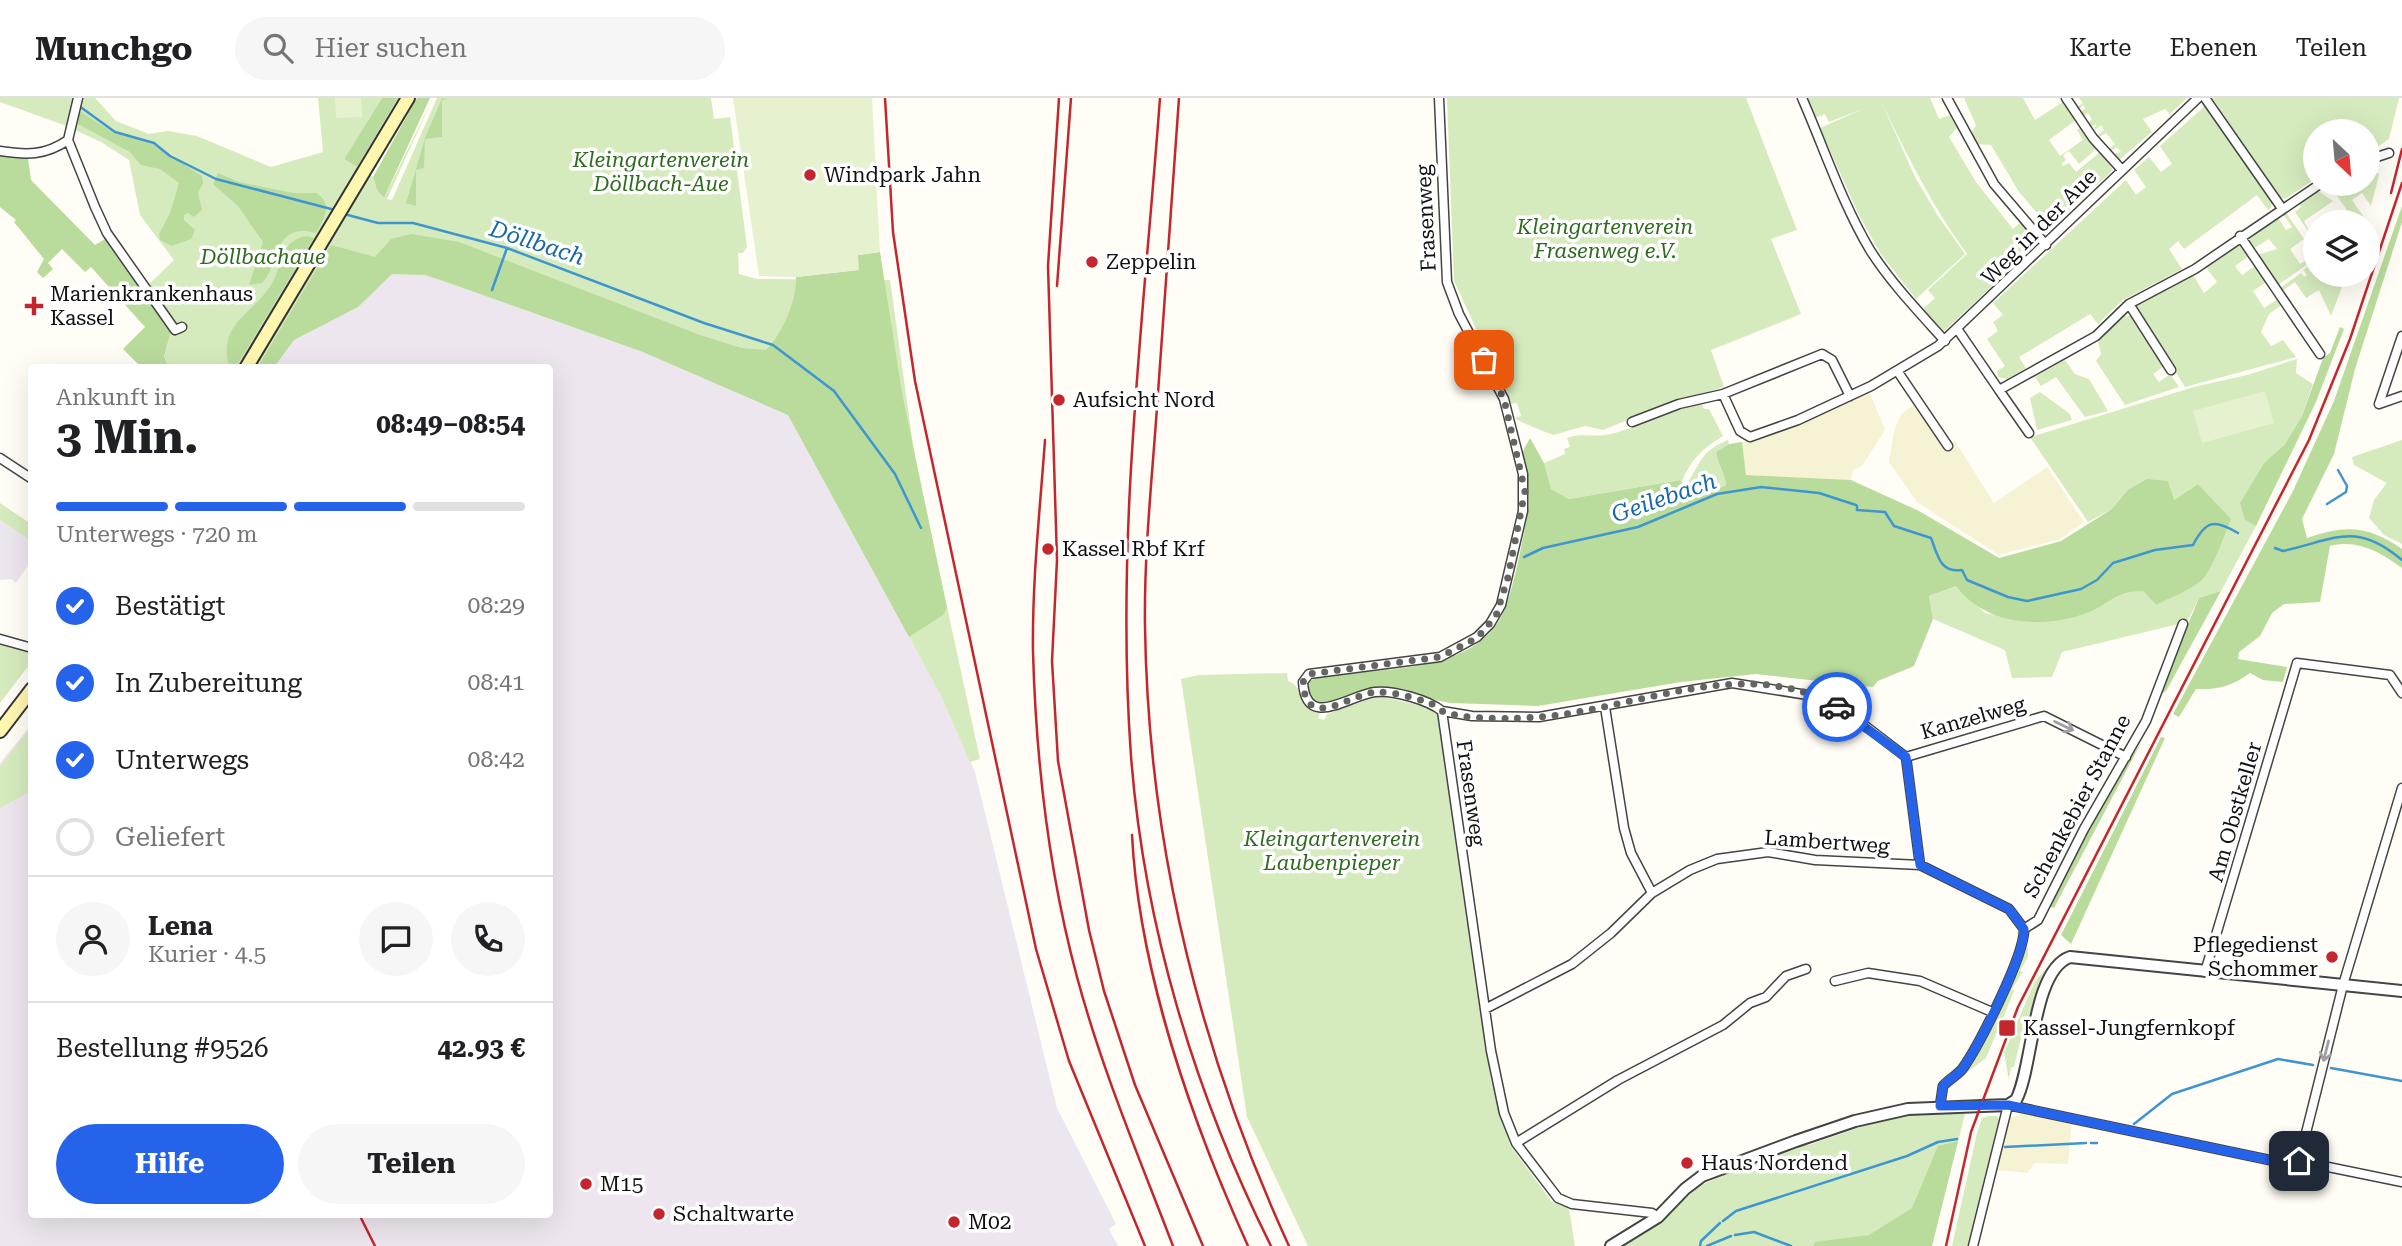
<!DOCTYPE html>
<html lang="de">
<meta charset="utf-8">
<style>
:root{--surface:#fff;--page:#f6f6f6;--text:#202124;--muted:#757577;--line:#e0e0e0;--accent:#2563eb}
body{margin:0;font-family:"Roboto Serif",serif;background:var(--page);color:var(--text);height:100vh;display:flex;flex-direction:column;font-size:26px;white-space:nowrap}
*{box-sizing:border-box;margin:0}
p{font-size:23px;color:var(--muted)}
.icon{flex:none;width:38px;height:38px;fill:none;stroke:currentColor;stroke-width:2;stroke-linecap:round;stroke-linejoin:round}
.map{position:relative;flex:1;overflow:hidden}
.drawer{position:absolute;left:28px;top:266px;width:525px;height:854px;display:flex;flex-direction:column;background:var(--surface);border-radius:7px;box-shadow:0 7px 28px #0002}
.drawer>*{flex:none}
.needle{width:46px;rotate:154deg}
.fabs{position:absolute;left:2303px;top:21px;display:grid;gap:14px}
.fabs a{display:grid;place-items:center;width:77px;height:77px;border-radius:50%;background:var(--surface);box-shadow:0 7px 28px #0002;font-size:35px}
.pin{position:absolute;display:grid;place-items:center;width:60px;height:60px;color:#fff;margin:-30px;border-radius:14px;box-shadow:0 4px 10px #0006}
.courier{position:absolute;display:grid;place-items:center;width:70px;height:70px;margin:-35px;border:5px solid #2563eb;border-radius:50%;background:#fff;color:#222;box-shadow:0 2px 9px #0007}
.headline em{font-style:normal;font-weight:700}
.headline div{display:flex;flex-direction:column-reverse}
.headline{display:flex;align-items:center;justify-content:space-between;height:119px;padding:0 28px}
h1{font-size:46px;font-weight:700;line-height:52px}
.bar{display:grid;grid-template-columns:repeat(4,1fr);gap:10px 7px;align-content:center;height:84px;padding:0 28px}
.bar i{height:9px;border-radius:5px;background:var(--line)}
.bar .current{background:var(--accent)}
.bar p{grid-column:span 4}
.line{display:flex;align-items:center;gap:18px;padding:0 28px;border-top:2px solid var(--line)}
.line div{flex:1}
.round{display:grid;place-items:center;flex:none;width:74px;height:74px;border-radius:37px;background:var(--page)}
ol{padding:0 28px;list-style:none}
li{display:flex;align-items:center;gap:21px;height:77px}
li p{margin-inline-start:auto}
li .icon{padding:7px;border-radius:50%;background:var(--accent);color:#fff;stroke-width:4}
li:last-child{color:var(--muted)}
li i{width:38px;height:38px;border:4px solid var(--line);border-radius:50%}
.button{display:flex;gap:14px;margin-top:auto;padding:14px 28px}
.button a{flex:1;height:80px;border-radius:42px;background:var(--accent);color:#fff;font-size:28px;font-weight:700;line-height:80px;text-align:center}
.button a+a{background:var(--page);color:var(--text)}
header{display:flex;align-items:center;gap:42px;box-sizing:border-box;height:98px;padding:0 35px;background:var(--surface);border-bottom:2px solid var(--line)}
header strong{font-size:33px}
nav{display:flex;gap:38px;margin-inline-start:auto;font-size:24px}
.search{width:490px;height:63px;background:var(--page);display:flex;align-items:center;gap:18px;box-sizing:border-box;padding:0 24px;border-radius:38px;color:var(--muted);font-size:26px}
.map>svg:first-child{display:block}
.industrial{fill:#eee6ef}
.farmland{fill:#f6f3d4}
.green{fill:#d5ebbd}
.forest{fill:#b9dc9c}
.pitch{fill:#e6f2cf}
.lines{fill:none;stroke-linecap:round;stroke-linejoin:round}
.stream{stroke:#3f96cf;stroke-width:2.5}
.minor-casing{stroke:#444;stroke-width:11}
.tertiary-casing{stroke:#444;stroke-width:14}
.secondary-casing{stroke:#333;stroke-width:16}
.minor{stroke:#fff;stroke-width:8}
.tertiary{stroke:#fff;stroke-width:10}
.secondary{stroke:#fff6b0;stroke-width:12}
.rail{stroke:#c4262e;stroke-width:2.5}
.oneway{stroke:#a0a0a0}
.done{stroke:#646461;stroke-width:7;stroke-dasharray:0 12.6}
.route{stroke:#2563eb;stroke-width:9}
.poi-dot{fill:#c4262e;stroke:#fff;stroke-width:2.5}
.labels{text-anchor:middle;dominant-baseline:central;stroke-width:7;stroke-linejoin:round;paint-order:stroke}
.park-label{font-size:21px;font-style:italic;fill:#2f6b1f;stroke:#fff}
.poi-label{font-size:21px;fill:#111;stroke:#fff;text-anchor:start}
.street-label{font-size:21px;fill:#111;stroke:#fff}
.water-label{font-size:23px;font-style:italic;fill:#1768a6;stroke:#fff}
</style>
<header>
<strong>Munchgo</strong>
<div class="search"><svg class="icon" aria-label="search" viewBox="0 0 24 24"><circle cx="10" cy="10" r="6"/><path d="M15 15l6 6"/></svg>Hier suchen</div>
<nav><a>Karte</a><a>Ebenen</a><a>Teilen</a></nav>
</header>
<div class="map">
<svg width="2402" height="1148" viewBox="0 0 2402 1148">
<rect width="100%" height="100%" fill="#fffdf5"/>
<path class="industrial" d="M392,176L425,177L447,184L643,254L788,317L940,596L975,674L1057,1010L1116,1126L1109,1131L1118,1148H0V665L31,627L32,1116H550V270L274,269L294,242L358,209Z
M0,422L31,443V463L16,485L11,481L0,482Z"/>
<path class="farmland" d="M1869,293L1885,332L1862,368L1853,372L1851,382L1746,377L1742,344L1800,325Z
M1915,306L1944,350L1955,343L1994,405L2047,369L2084,424L2060,441L1999,457L1917,404L1889,364L1894,333L1901,316Z
M2027,1014L2072,1024L2068,1066L2035,1065L2027,1075L1997,1072L2010,1020Z"/>
<path class="green" d="M0,0H95L116,23L149,36L168,33L197,38L271,69L323,54L318,0H382L344,61L373,79L377,92L384,100L433,0L387,101L392,102L437,0H711L714,21L730,19L747,149L743,155H738L739,176L757,181L890,182L915,361L980,661L970,664L940,596L788,317L643,254L425,177L392,176L358,209L294,242L274,269H168L164,260L171,233L143,192L174,162L140,117L129,62L101,44L64,27L0,4Z
M1447,0H1746L1797,132L1771,141L1801,216L1711,252L1724,289L1669,305L1603,332L1585,328L1553,337C1546,334 1519,324 1515,320L1521,318L1517,305L1511,306L1454,183Z
M1806,0H1930L1939,21L1950,17L1957,30L1949,39L1976,84L2013,131L2020,125L2037,142V146L1944,233L1923,211L1935,200L1928,192L1967,156C1932,108 1907,57 1881,3L1915,79L1938,118L1965,156L1916,201L1880,155L1858,115L1820,30L1863,11L1829,24L1825,16L1815,20Z
M1964,0H2023L2035,22L2063,4L2076,22L2049,42L2060,58L2083,42L2077,32L2081,29L2097,50L2079,66L2069,53L2063,57L2066,62L2061,66L2063,68L2069,65L2076,74L2100,54L2113,72L2096,88L2088,81L2076,92L2083,100L2050,130L2019,94L1991,47L1976,46L1971,36L1976,27Z
M2079,0H2187L2170,16L2165,11L2143,21L2152,34L2119,62L2114,56L2121,54L2117,49L2111,53L2109,51L2115,46L2106,35L2099,39L2098,37L2104,32L2101,27L2094,33L2096,26L2091,29L2088,25L2092,21L2088,15L2083,18L2081,15L2085,10L2083,7L2079,12L2077,9L2083,5Z
M2212,0H2399L2389,41L2368,55V33H2315V81L2285,101L2280,99Z
M2205,8L2272,105L2271,110L2268,112L2257,97L2184,151L2178,143L2169,151L2182,171L2123,202L2098,226L2090,216L2019,259L2026,270L2007,281L1998,279L1997,273L2005,268L1987,241L1998,233L1993,224L2003,217L1993,205L2126,82L2136,97L2146,89L2134,72L2149,59L2161,74L2172,66L2160,48Z
M2372,66L2379,77L2371,108L2362,95L2352,102L2366,122L2355,124L2329,86H2368V68Z
M2318,93L2333,103L2304,123L2311,137L2295,114L2301,109L2298,104Z
M2285,113L2304,141L2290,151L2300,166L2314,157L2315,161L2278,187L2257,157L2277,151L2269,141L2253,151L2247,143L2277,118L2286,132L2292,129L2282,115Z
M2241,145L2249,158L2235,168L2242,177L2255,168L2266,184L2253,193L2264,210L2278,201L2282,207L2269,216L2261,234L2271,248L2283,242L2296,259L2185,289L2173,270L2175,268L2137,210L2138,205L2193,177L2204,195L2217,184L2205,168Z
M2315,163V177H2334L2342,189L2331,218L2319,192L2306,200L2295,184L2282,193L2280,190L2301,175L2304,179L2307,177L2303,172Z
M2123,218H2132L2165,267L2153,276L2159,284L2170,276L2179,289L2125,307L2096,263L2101,256L2098,243Z
M2297,261L2296,275L2313,286L2302,318L2285,346L2265,364L2244,414L2245,422L2256,428L2221,493L2199,500L2187,524L2062,554L2052,579L2012,580L2005,552L1933,521L1929,498L1956,488L1985,515L2012,520L2086,515L2125,492L2143,493L2156,507C2170,500 2188,493 2200,484C2212,475 2225,435 2230,421L2198,386L2174,402L2112,411L2088,424L2030,339L2194,289L2247,277Z
M2065,262L2075,276L2089,281L2108,313L2085,319L2056,279L2041,288L2035,279Z
M2040,294L2070,316L2072,322L2037,332L2030,300Z
M1701,305L1704,311H1709L1723,338C1702,351 1690,362 1681,386L1679,382L1569,401L1551,391L1542,366L1565,356L1564,351L1570,349L1567,340C1581,335 1592,339 1606,337C1637,331 1669,312 1701,305Z
M1728,342L1729,346L1716,354C1717,367 1725,374 1726,387L1708,395L1689,398L1685,388C1701,367 1698,354 1728,342Z
M2402,342V446L2384,437L2369,420L2374,402L2387,385L2354,367L2352,359Z
M0,405L31,426V443L0,422Z
M0,546L30,554L32,563L0,605Z
M1287,575L1288,583C1305,589 1298,608 1320,615L1318,620L1324,622L1327,616L1378,598L1432,610L1440,618L1491,982L1510,1047L1552,1104L1569,1110L1575,1148H1308L1247,1019L1181,581L1199,577Z
M31,629V693L0,710V668Z
M2028,848V859L2020,873L2023,874L2012,891L2014,893L1986,960L1962,978Z
M2045,871L2021,940L2014,969H2011L2009,982L2004,955L2034,885Z
M1925,1015L1965,1016L1932,1148H1620L1660,1123L1701,1087L1797,1047H1809L1878,1023Z
M1989,1018H1997L2000,1023L1969,1148H1952L1977,1035L1982,1020Z"/>
<path class="forest" d="M382,0H398L357,69L344,61Z
M417,0H430L384,100L377,92L373,79Z
M442,0L448,1L442,2V39L425,41L424,70L416,72V108L406,105L425,40Z
M81,14L114,35L153,46L202,78L203,85L198,95L202,112L194,119L188,115L184,117V122L195,132L191,141L172,148L160,142L159,136L170,115L179,85L160,71L141,67L130,54L78,26L75,24L77,16Z
M0,58L28,60L31,82L95,147L105,141L171,233L164,259L168,269H141L123,251L145,229L91,169L85,174L62,151L48,165L53,171L43,180L37,174L44,161L14,124L16,122L0,109Z
M218,75L239,84L293,95H316C334,106 324,121 316,135C272,123 281,167 262,185L249,187L263,144L238,108L213,86Z
M2402,108V124L2355,271L2334,356L2302,421L2307,440C2346,427 2367,427 2402,451V470C2380,454 2358,441 2330,448L2320,504L2284,506L2272,515L2260,538L2239,554L2238,561L2287,569L2283,584L2263,582L2250,575C2233,588 2217,592 2196,591L2179,619L2173,616L2293,393L2334,303Z
M411,136L459,144L700,237L741,250L766,252C783,235 797,202 796,179L858,172V157L880,154L902,295L947,510L943,517L909,539L788,317L643,254L447,184L425,177L392,176L358,209L294,242L274,269L257,270L331,147L375,159L391,141Z
M307,138L314,140L237,267L228,265C220,224 252,217 271,187C283,168 279,142 307,138Z
M2340,229L2344,231L2316,304L2256,428L2245,422L2240,405L2265,364L2285,346L2302,318L2323,260L2330,255Z
M1530,340L1544,365L1551,391L1569,401L1680,382L1689,397L1708,395L1726,387C1725,374 1717,366 1716,354L1729,346L1742,344L1746,377L1851,382L1919,413L1999,460L2061,443L2112,411L2128,392L2147,381L2168,383L2174,402L2198,386L2231,421C2225,435 2212,475 2200,484C2187,494 2170,500 2156,507L2143,493C2115,492 2108,508 2084,516C2041,531 1985,527 1956,488L1929,498L1933,521L1914,568L1878,583L1873,589L1756,576L1681,584L1538,608L1451,605L1379,591H1366L1328,607L1316,606L1309,597L1308,585L1318,578C1374,571 1469,576 1500,521C1513,498 1523,440 1528,412C1531,392 1521,367 1523,354C1524,350 1528,344 1530,340Z
M2221,493L2166,593L2158,598L2199,500Z
M2161,639L2165,640L2071,846L2061,837Z
M2141,645L2054,810L2051,809L2049,805L2103,701Z
M1958,1043L1932,1148H1813L1815,1144L1869,1137L1912,1110L1938,1048Z"/>
<path class="pitch" d="M335,0H361L362,19L336,20Z
M733,0H872L880,154L858,157L859,172L796,179L759,178Z
M2265,293L2274,325L2202,345L2193,313Z"/>
<g class="lines">
<path class="stream" d="M79,8L115,34L154,45L170,58L216,81L335,112
M344,116L378,125H413L507,150L704,225L773,247L834,293L895,376L921,430
M492,192L507,150
M2327,406L2346,394L2347,388L2338,372
M1857,408V412L1885,414L1894,428L1931,440C1938,458 1940,475 1962,472L1967,482L2008,499L2027,503L2081,491L2097,482L2113,465L2155,452L2193,447C2206,422 2214,421 2238,435
M2275,450L2283,453C2334,442 2355,422 2402,462
M1524,459L1543,450L1638,429L1717,396L1761,389L1819,395L1856,407
M2331,970L2402,983
M2134,1026L2172,996L2278,961L2313,967
M2091,1045H2097
M2005,1049L2086,1045
M1723,1123L1736,1113L1907,1058L1938,1044L1957,1041
M1735,1137L1754,1134L1791,1148
M1700,1148L1701,1143L1720,1125
M1707,1148L1731,1138"/>
<defs>
<path id="minor" d="M78,0L68,42L95,109L107,135L175,232L182,229
M1439,0L1447,184L1459,216L1504,301L1523,376V413L1501,507L1490,526L1477,539L1440,559L1309,576L1303,584C1306,633 1349,597 1375,594C1394,592 1428,602 1442,613L1491,953L1504,1015L1516,1045L1558,1100L1572,1106L1652,1115L1658,1119
M1802,0C1824,50 1842,105 1870,152C1891,185 1919,214 1945,243
M1947,0L1994,86L2046,147
M2066,0L2093,40L2122,72
M2205,0L2281,109
M0,53C26,57 45,58 68,42
M2368,62L2389,55
M2240,138L2320,256
M2129,206L2171,272
M1958,232L1999,292L2096,238L2129,206L2195,171L2320,86
M1898,274L1948,348
M1999,292L2029,335
M1723,296L1740,333L1750,339L1798,322L1871,288L1938,248L2198,0
M2379,306L2402,238
M2379,306L2402,298
M1632,324L1679,306L1723,296L1822,256L1832,262L1850,298
M0,360L32,381
M0,541L32,550
M1605,609L1624,730L1631,755L1652,795
M1442,613L1472,618L1539,619L1732,585L1820,599L1851,617L1906,659L1920,767
M1906,659L2044,618L2126,659
M2024,831L2038,822L2084,731L2146,623L2183,526
M2205,874L2297,565L2390,577L2402,595
M1835,883L1868,875L1920,883L1992,914
M1485,911L1572,866L1611,835L1652,795L1690,772L1717,761L1768,754L1815,762L1920,767L2009,811L2024,831C2025,857 1979,947 1963,970C1958,977 1949,981 1943,988L1940,1008
M1516,1045L1618,982L1723,927L1750,905L1766,899L1786,878L1806,871
M2299,1063L2343,887L2402,690
M1973,1148L2008,1007L2289,1066L2299,1063L2402,1084"/>
<path id="tertiary" d="M1611,1148L1658,1119L1685,1091L1702,1078L1796,1043L1855,1023L1908,1011L2008,1007L2016,1002C2033,971 2032,872 2070,859L2402,893"/>
<path id="secondary" d="M246,270L408,0
M0,633L32,591"/>
</defs>
<use href="#minor" class="minor-casing"/>
<use href="#tertiary" class="tertiary-casing"/>
<use href="#secondary" class="secondary-casing"/>
<use href="#minor" class="minor"/>
<use href="#tertiary" class="tertiary"/>
<use href="#secondary" class="secondary"/>
<path class="rail" d="M885,0L893,134L915,283L1036,851L1069,963L1145,1148
M1059,0L1048,168L1057,462L1052,563L1058,663L1089,832L1104,893L1135,987L1203,1148
M1160,0C1144,218 1115,439 1131,658C1144,828 1195,996 1271,1148
M1179,0C1172,108 1163,215 1156,323C1151,391 1144,460 1145,528C1148,745 1199,952 1289,1148
M2391,95L2402,51
M1057,188L1071,0
M1045,342C1040,412 1032,483 1033,554C1036,661 1049,775 1077,879C1102,972 1139,1059 1173,1148
M1132,737C1139,873 1192,1024 1248,1148
M359,1116L375,1148
M1946,1148L1971,1034L2018,909L2309,342L2350,241L2402,85"/>
</g>
<defs><path id="oneway-shaft" d="M-6 0H5M1.5-3L5.5 0L1.5 3" fill="none" stroke-width="1.6" stroke-linecap="round" stroke-linejoin="round" transform="scale(1.75)"/></defs>
<g class="oneway">
<use href="#oneway-shaft" transform="translate(2064 628) rotate(26)"/>
<use href="#oneway-shaft" transform="translate(2326 953) rotate(104)"/>
</g>
<g class="lines">
<path class="done" d="M1484,262L1504,301L1525,393L1508,479L1496,518L1477,540L1440,559L1309,576L1303,584C1306,636 1351,594 1378,594C1393,594 1416,600 1430,605C1435,607 1439,612 1444,614C1466,622 1515,621 1539,619C1635,612 1746,555 1837,609"/>
<path class="route" d="M1837,609L1906,659L1920,767L2009,811L2024,831C2025,857 1979,947 1963,970C1958,977 1949,981 1943,988L1940,1008L2008,1007L2289,1066L2299,1063"/>
</g>
<g class="poi-dot">
<circle cx="810" cy="77" r="7"/>
<circle cx="1092" cy="164" r="7"/>
<path d="M30.5 197.5h7v7h7v7h-7v7h-7v-7h-7v-7h7z"/>
<circle cx="1059" cy="302" r="7"/>
<circle cx="1048" cy="451" r="7"/>
<circle cx="2332" cy="859" r="7"/>
<rect x="1998" y="921" width="18" height="18" rx="3.5"/>
<circle cx="1687" cy="1065" r="7"/>
<circle cx="586" cy="1086" r="7"/>
<circle cx="659" cy="1116" r="7"/>
<circle cx="954" cy="1124" r="7"/>
</g>
<g class="labels">
<g class="park-label">
<text x="661" y="62">Kleingartenverein<tspan x="661" dy="24">Döllbach-Aue</tspan></text>
<text x="1605" y="129">Kleingartenverein<tspan x="1605" dy="24">Frasenweg e.V.</tspan></text>
<text x="263" y="159">Döllbachaue</text>
<text x="1332" y="741">Kleingartenverein<tspan x="1332" dy="24">Laubenpieper</tspan></text>
</g>
<g class="poi-label">
<text x="824" y="77">Windpark Jahn</text>
<text x="1106" y="164">Zeppelin</text>
<text x="50" y="196">Marienkrankenhaus<tspan x="50" dy="24">Kassel</tspan></text>
<text x="1073" y="302">Aufsicht Nord</text>
<text x="1062" y="451">Kassel Rbf Krf</text>
<text x="2318" y="847" text-anchor="end">Pflegedienst<tspan x="2318" dy="24">Schommer</tspan></text>
<text x="2023" y="930">Kassel-Jungfernkopf</text>
<text x="1701" y="1065">Haus Nordend</text>
<text x="600" y="1086">M15</text>
<text x="673" y="1116">Schaltwarte</text>
<text x="968" y="1124">M02</text>
</g>
<g class="street-label">
<text transform="translate(1426 120) rotate(-93)">Frasenweg</text>
<text transform="translate(2039 129) rotate(-45)">Weg in der Aue</text>
<text transform="translate(1973 620) rotate(-16)">Kanzelweg</text>
<text transform="translate(1471 695) rotate(82)">Frasenweg</text>
<text transform="translate(2077 708) rotate(-62)">Schenkebier Stanne</text>
<text transform="translate(2235 714) rotate(-74)">Am Obstkeller</text>
<text transform="translate(1827 744) rotate(4)">Lambertweg</text>
</g>
<g class="water-label">
<text transform="translate(537 145) rotate(18)">Döllbach</text>
<text transform="translate(1664 400) rotate(-19)">Geilebach</text>
</g>
</g>
</svg>
<div class="fabs">
<a><svg class="needle" viewBox="-14 -14 28 28"><path d="M0-13l5 13h-10z" fill="#e53935"/><path d="M0 13l5-13h-10z" fill="#757577"/></svg></a>
<a><svg class="icon" aria-label="layers" viewBox="0 0 24 24"><path d="M12 4l9 5-9 5-9-5zM3 14l9 5 9-5"/></svg></a>
</div>
<div class="pin" style="left:1484px;top:262px;background:#ea580c"><svg class="icon" aria-label="bag" viewBox="0 0 24 24"><path d="M5 8h14l-1 12H6zM9 8a3 3 0 0 1 6 0"/></svg></div>
<div class="pin" style="left:2299px;top:1063px;background:#1f2937"><svg class="icon" aria-label="home" viewBox="0 0 24 24"><path d="M3 11l9-7 9 7M6 9v11h12V9"/></svg></div>
<div class="courier" style="left:1837px;top:609px"><svg class="icon" aria-label="car" viewBox="0 0 24 24"><path d="M5 17H2v-5l4-1 3-4h7l3 4 3 1v5h-3M9 17h6M6 11h13"/><circle cx="7" cy="17" r="2"/><circle cx="17" cy="17" r="2"/></svg></div>
<section class="drawer">
<div class="headline"><div><h1>3 Min.</h1><p>Ankunft in</p></div><em>08:49–08:54</em></div>
<div class="bar"><i class="current"></i><i class="current"></i><i class="current"></i><i></i><p>Unterwegs · 720 m</p></div>
<ol>
<li><svg class="icon" aria-label="check" viewBox="0 0 24 24"><path d="M5 12l5 5 9-10"/></svg>Bestätigt<p>08:29</p></li>
<li><svg class="icon" aria-label="check" viewBox="0 0 24 24"><path d="M5 12l5 5 9-10"/></svg>In Zubereitung<p>08:41</p></li>
<li><svg class="icon" aria-label="check" viewBox="0 0 24 24"><path d="M5 12l5 5 9-10"/></svg>Unterwegs<p>08:42</p></li>
<li><i></i>Geliefert</li>
</ol>
<div class="line" style="height:126px"><a class="round"><svg class="icon" aria-label="person" viewBox="0 0 24 24"><circle cx="12" cy="8" r="4"/><path d="M4 21q1-7 8-7t8 7"/></svg></a><div><b>Lena</b><p>Kurier · 4.5</p></div><a class="round"><svg class="icon" aria-label="chat" viewBox="0 0 24 24"><path d="M4 5h16v11H9l-5 4z"/></svg></a><a class="round"><svg class="icon" aria-label="phone" viewBox="0 0 24 24"><path d="M5 4h4l2 5-3 2q2 4 5 5l2-3 5 2v4C11 20 4 13 5 4z"/></svg></a></div>
<div class="line" style="height:91px"><div>Bestellung #9526</div><b>42.93 €</b></div>
<div class="button"><a>Hilfe</a><a>Teilen</a></div>
</section>
</div>
